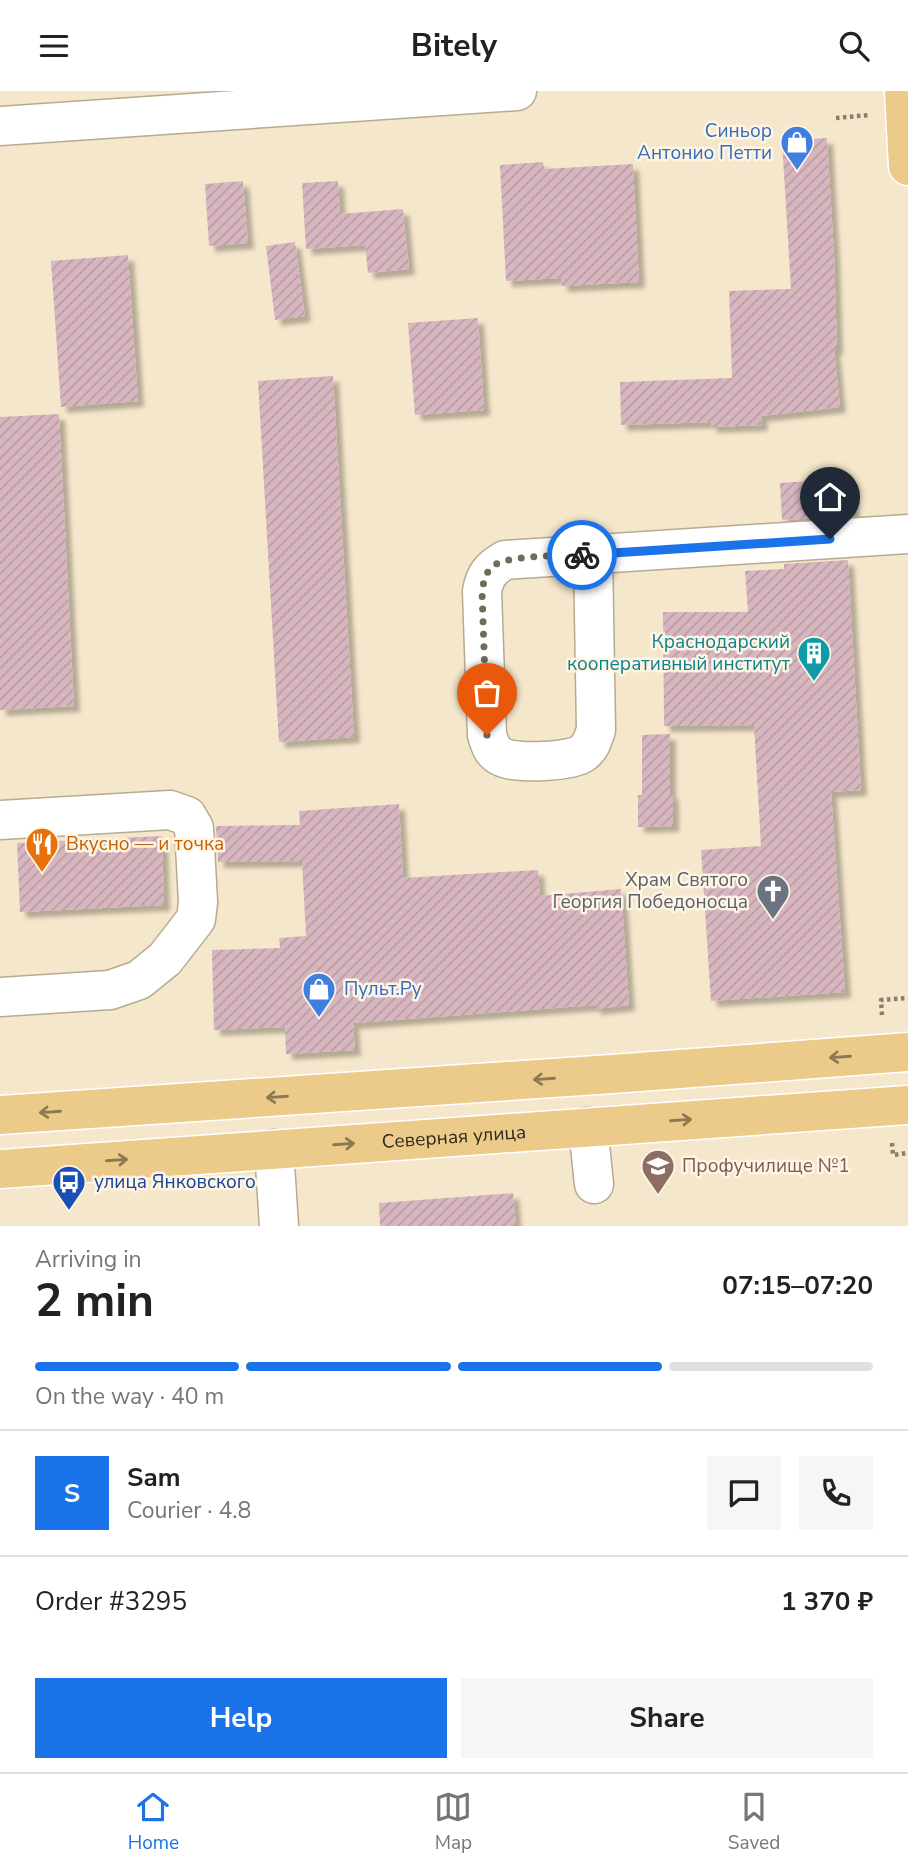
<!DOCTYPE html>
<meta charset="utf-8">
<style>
:root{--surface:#fff;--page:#f6f6f6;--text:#222;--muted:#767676;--line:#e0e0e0;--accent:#1a73e8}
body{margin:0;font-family:"Nunito Sans",sans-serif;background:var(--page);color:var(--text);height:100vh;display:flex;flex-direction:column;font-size:26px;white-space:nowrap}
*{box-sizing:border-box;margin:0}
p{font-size:23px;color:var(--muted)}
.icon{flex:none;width:38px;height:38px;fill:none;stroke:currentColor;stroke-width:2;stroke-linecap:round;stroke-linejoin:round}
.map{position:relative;height:1135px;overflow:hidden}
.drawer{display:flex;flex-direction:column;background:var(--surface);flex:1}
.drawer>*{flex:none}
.pin{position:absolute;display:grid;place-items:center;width:60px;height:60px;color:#fff;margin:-72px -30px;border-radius:50% 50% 50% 0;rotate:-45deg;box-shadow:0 0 7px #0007}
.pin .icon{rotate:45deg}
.courier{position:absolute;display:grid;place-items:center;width:70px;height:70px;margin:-35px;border:5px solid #1a73e8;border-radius:50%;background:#fff;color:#222;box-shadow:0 2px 9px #0007}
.headline em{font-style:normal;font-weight:700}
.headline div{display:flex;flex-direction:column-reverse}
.headline{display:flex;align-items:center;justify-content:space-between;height:119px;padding:0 35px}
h1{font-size:46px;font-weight:700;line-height:52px}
.bar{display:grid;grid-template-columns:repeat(4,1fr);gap:10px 7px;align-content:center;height:84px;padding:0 35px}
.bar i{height:9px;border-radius:5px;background:var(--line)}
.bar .selected{background:var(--accent)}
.bar p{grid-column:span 4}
.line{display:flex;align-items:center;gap:18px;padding:0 35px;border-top:2px solid var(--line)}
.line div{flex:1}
.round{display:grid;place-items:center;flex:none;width:74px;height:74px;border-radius:0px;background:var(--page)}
.cta{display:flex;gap:14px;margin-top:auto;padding:14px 35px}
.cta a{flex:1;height:80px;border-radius:0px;background:var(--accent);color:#fff;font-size:28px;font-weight:700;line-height:80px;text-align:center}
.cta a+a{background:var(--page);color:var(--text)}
header{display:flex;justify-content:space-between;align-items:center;height:91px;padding:0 35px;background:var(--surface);font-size:32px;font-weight:700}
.dock{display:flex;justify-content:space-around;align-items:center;height:98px;border-top:2px solid var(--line);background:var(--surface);font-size:19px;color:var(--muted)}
.dock a{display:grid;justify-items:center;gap:4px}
.dock .selected{color:var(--accent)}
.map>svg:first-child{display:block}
.building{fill:url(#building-hatch);filter:url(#shadow)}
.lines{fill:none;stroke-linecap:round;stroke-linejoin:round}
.minor-casing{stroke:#b7aa8f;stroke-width:41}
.major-casing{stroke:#fff;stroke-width:41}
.path{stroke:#877e6b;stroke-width:4.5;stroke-dasharray:3.5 3.5;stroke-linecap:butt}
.minor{stroke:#fff;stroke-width:38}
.major{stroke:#ecca89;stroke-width:38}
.oneway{stroke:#8c7953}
.done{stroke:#736b5a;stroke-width:7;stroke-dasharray:0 12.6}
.route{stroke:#1a73e8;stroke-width:9}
.labels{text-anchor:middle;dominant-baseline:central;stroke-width:5;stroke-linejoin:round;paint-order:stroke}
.shop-label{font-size:19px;fill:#366cbe;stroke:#fef5e4;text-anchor:end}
.culture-label{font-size:19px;fill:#0d838f;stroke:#fef5e4;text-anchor:end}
.food-label{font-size:19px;fill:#c56008;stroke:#fef5e4;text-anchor:start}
.worship-label{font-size:19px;fill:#5b616d;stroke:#fef5e4;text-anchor:end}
.street-label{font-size:19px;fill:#2d281d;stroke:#fef5e4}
.education-label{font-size:19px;fill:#785e54;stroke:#fef5e4;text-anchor:start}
.transit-label{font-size:19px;fill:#164399;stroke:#fef5e4;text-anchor:start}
</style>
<header><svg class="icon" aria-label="menu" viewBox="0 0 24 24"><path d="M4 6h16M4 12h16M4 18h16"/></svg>Bitely<svg class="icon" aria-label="search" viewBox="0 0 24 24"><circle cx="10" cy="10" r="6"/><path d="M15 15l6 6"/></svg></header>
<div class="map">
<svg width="908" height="1135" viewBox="0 0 908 1135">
<defs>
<pattern id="building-hatch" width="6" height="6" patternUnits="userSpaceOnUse" patternTransform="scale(1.75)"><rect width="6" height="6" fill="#d7b6bf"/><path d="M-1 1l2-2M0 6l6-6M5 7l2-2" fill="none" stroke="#b99ca4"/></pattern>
<filter id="shadow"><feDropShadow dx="6" dy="6" stdDeviation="2" flood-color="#0004"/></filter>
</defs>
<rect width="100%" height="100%" fill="#f5e7cb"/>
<path class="building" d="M827,47L834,164L837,258H834L840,316L761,325L762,334L711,336V331L621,334L620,291L732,287L729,200L791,198L782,50Z
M543,71L544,78L633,73L639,191L562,195L561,187L506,190L500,74Z
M243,90L248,152L209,155L205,93Z
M338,90L340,123L403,118L409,178L368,182L365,154L306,158L302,92Z
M295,151L305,225L275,229L266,155Z
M128,164L138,310L61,316L51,170Z
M478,227L484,319L415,324L408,232Z
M333,285L354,646L279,651L258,290Z
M59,323L74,615L0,619V326Z
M851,387L854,425L782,429L780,392Z
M848,469L861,699L831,701L845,901L711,910L701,759L761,755L754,634L664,635L663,521H748L745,480L784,478V473Z
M670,643V703H673V735L638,736V704H642V644Z
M399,713L403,787L538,779L540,805L621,798L629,914L595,918V914L353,932L355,959L286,963L285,936L214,939L212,859L280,857L279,847L306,845L302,770L218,771L216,735L300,734L299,720Z
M162,745L164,814L20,821L17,752Z
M513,1102L516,1135H380L379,1112Z"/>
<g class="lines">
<defs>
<path id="minor" d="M0,35L517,0
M593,463L596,639C593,648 591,656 583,662C572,671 515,673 502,666C492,662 490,653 487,644L482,500C485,484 491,477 505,469L908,443
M0,729L170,719L187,725L194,737L198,811L196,828L165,868L139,889L110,899L0,906
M588,1036L594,1093
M274,1058L279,1135"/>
<g id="major">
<path d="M904,0L908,75"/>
<path d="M0,1024L612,983L908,961"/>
<path id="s1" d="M0,1078L908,1014"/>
</g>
</defs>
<use href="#minor" class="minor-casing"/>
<use href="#major" class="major-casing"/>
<path class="path" d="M836,27L869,24
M882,924L881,909L908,907
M892,1052L893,1064L908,1062"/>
<use href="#minor" class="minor"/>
<use href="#major" class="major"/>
</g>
<defs><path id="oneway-shaft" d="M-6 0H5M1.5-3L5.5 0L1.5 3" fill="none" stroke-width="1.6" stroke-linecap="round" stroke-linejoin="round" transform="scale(1.75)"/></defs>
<g class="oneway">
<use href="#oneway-shaft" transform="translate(840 966) rotate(176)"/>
<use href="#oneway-shaft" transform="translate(544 988) rotate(176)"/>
<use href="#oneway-shaft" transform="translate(277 1006) rotate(176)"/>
<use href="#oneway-shaft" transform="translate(50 1021) rotate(176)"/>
<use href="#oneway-shaft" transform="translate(681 1029) rotate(-4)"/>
<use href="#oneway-shaft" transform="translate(344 1053) rotate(-4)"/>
<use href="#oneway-shaft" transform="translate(117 1069) rotate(-4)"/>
</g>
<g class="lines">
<path class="done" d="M487,644L482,500C484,490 485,482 493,475C507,464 562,465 582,464"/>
<path class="route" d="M582,464L830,448"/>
</g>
<defs>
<symbol id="shop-pin" viewBox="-11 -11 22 30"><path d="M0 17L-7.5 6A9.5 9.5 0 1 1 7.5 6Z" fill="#3f7fe0" stroke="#fef5e4"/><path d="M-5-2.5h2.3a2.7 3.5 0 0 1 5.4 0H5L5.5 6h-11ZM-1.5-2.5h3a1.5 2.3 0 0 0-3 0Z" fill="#fff"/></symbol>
<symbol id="building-pin" viewBox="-11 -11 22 30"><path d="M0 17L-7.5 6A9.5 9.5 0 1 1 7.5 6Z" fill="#0f9aa8" stroke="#fef5e4"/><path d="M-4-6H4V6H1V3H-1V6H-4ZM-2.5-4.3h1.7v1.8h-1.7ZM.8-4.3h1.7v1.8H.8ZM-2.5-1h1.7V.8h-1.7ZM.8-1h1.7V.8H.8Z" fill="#fff"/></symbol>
<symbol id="restaurant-pin" viewBox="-11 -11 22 30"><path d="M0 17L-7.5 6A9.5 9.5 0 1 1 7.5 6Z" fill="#e8710a" stroke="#fef5e4"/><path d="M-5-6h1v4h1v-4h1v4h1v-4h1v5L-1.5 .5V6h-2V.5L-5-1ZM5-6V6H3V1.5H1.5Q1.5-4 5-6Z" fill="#fff"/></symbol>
<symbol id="church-pin" viewBox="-11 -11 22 30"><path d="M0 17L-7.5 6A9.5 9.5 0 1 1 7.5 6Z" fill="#6b7280" stroke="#fef5e4"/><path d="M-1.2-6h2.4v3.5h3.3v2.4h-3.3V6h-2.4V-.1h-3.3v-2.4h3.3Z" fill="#fff"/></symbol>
<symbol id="university-pin" viewBox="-11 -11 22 30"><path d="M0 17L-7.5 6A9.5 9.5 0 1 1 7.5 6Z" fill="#8d6e63" stroke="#fef5e4"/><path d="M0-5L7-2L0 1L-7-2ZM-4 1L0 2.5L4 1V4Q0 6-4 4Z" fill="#fff"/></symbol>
<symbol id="bus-pin" viewBox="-11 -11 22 30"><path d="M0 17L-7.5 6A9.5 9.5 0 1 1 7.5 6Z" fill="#1a4fb4" stroke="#fef5e4"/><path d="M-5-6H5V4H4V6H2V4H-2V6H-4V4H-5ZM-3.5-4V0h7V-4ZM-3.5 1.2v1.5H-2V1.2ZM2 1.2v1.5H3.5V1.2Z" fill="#fff"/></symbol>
</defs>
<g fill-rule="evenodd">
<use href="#shop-pin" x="778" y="32" width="38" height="52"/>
<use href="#building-pin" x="795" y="543" width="38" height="52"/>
<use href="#restaurant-pin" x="23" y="734" width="38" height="52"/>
<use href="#church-pin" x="754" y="781" width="38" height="52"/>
<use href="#shop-pin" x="300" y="879" width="38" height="52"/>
<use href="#university-pin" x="639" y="1056" width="38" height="52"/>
<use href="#bus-pin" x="50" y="1072" width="38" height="52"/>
</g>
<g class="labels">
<g class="shop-label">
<text x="772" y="40">Синьор<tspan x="772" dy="22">Антонио Петти</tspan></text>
<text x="344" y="898" text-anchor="start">Пульт.Ру</text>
</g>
<g class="culture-label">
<text x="790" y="551">Краснодарский<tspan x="790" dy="22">кооперативный институт</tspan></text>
</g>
<g class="food-label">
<text x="66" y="753">Вкусно — и точка</text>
</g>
<g class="worship-label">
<text x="748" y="789">Храм Святого<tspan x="748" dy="22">Георгия Победоносца</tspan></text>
</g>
<g class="street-label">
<text stroke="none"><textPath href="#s1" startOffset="455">Северная улица</textPath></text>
</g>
<g class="education-label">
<text x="682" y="1075">Профучилище №1</text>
</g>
<g class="transit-label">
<text x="94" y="1091">улица Янковского</text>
</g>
</g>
</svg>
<div class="pin" style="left:487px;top:644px;background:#ea580c"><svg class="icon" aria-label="bag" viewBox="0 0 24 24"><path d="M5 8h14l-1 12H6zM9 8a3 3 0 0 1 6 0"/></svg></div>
<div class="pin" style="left:830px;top:448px;background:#1f2937"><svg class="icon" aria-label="home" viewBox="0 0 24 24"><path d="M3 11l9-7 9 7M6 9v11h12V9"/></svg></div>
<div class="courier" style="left:582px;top:464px"><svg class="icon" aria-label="bike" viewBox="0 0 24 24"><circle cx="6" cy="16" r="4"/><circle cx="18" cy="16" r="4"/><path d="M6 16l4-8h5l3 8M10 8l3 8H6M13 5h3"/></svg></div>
</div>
<section class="drawer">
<div class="headline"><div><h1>2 min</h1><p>Arriving in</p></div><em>07:15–07:20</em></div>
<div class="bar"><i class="selected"></i><i class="selected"></i><i class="selected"></i><i></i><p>On the way · 40 m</p></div>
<div class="line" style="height:126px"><b class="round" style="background:var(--accent);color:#fff">S</b><div><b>Sam</b><p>Courier · 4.8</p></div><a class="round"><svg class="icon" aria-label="chat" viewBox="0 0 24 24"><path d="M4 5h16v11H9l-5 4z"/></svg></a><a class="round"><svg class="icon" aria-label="phone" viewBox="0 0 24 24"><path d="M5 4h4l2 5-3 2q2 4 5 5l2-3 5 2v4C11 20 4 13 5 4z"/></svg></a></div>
<div class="line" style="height:91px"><div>Order #3295</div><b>1 370 ₽</b></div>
<div class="cta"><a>Help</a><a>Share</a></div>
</section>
<nav class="dock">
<a class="selected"><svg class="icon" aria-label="home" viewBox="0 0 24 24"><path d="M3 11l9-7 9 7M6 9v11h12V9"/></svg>Home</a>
<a><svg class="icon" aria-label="map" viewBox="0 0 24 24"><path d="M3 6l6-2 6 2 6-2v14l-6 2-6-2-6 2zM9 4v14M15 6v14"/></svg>Map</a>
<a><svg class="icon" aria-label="saved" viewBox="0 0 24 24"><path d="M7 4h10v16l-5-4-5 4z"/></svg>Saved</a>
</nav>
